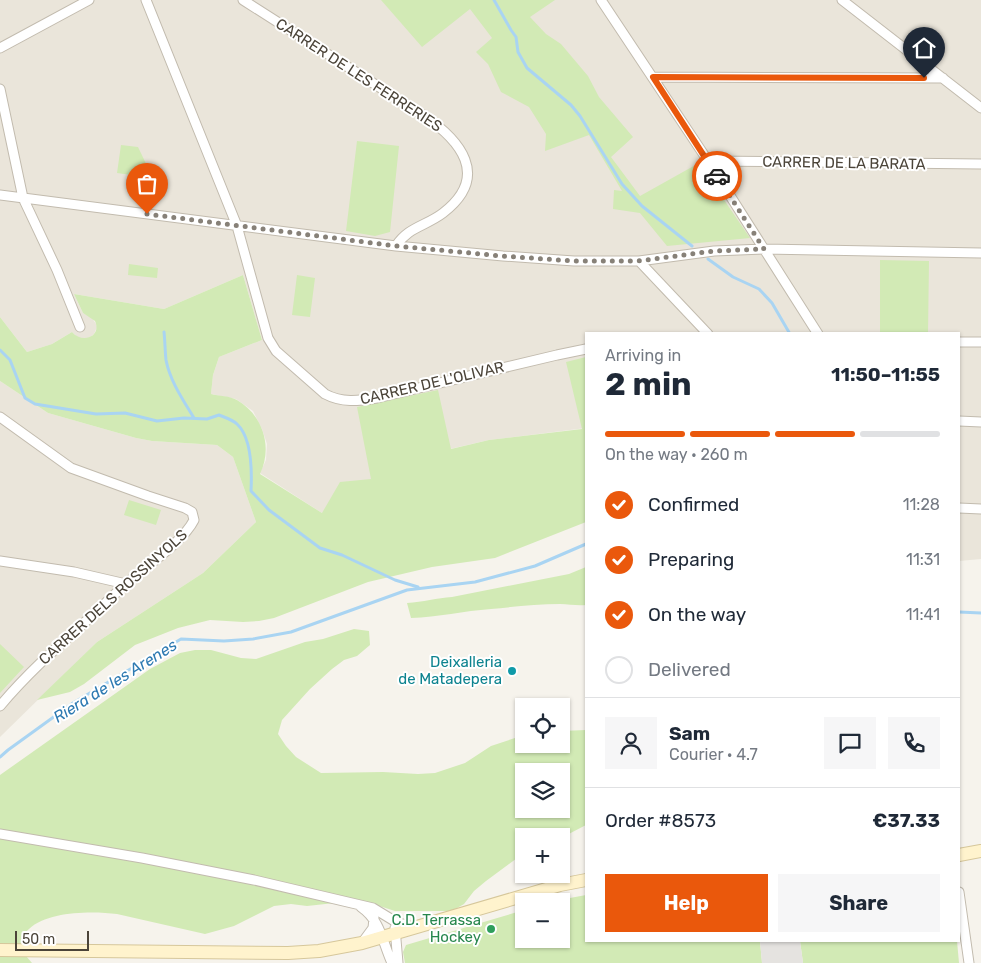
<!DOCTYPE html>
<meta charset="utf-8">
<style>
:root{--surface:#fff;--page:#f6f6f7;--text:#1f2937;--muted:#747a83;--line:#e0e1e3;--accent:#ea580c}
body{margin:0;font-family:Rubik,sans-serif;background:var(--page);color:var(--text);height:100vh;display:flex;flex-direction:column;font-size:19px;white-space:nowrap}
*{box-sizing:border-box;margin:0}
p{font-size:16px;color:var(--muted)}
.icon{flex:none;width:28px;height:28px;fill:none;stroke:currentColor;stroke-width:2;stroke-linecap:round;stroke-linejoin:round}
.map{position:relative;flex:1;overflow:hidden}
.sheet{position:absolute;left:585px;top:332px;width:375px;height:610px;display:flex;flex-direction:column;background:var(--surface);border-radius:0px;box-shadow:0 1px 4px #0004}
.sheet>*{flex:none}
.tools{position:absolute;left:515px;top:698px;display:grid;gap:10px}
.tools a{display:grid;place-items:center;width:55px;height:55px;border-radius:0px;background:var(--surface);box-shadow:0 1px 4px #0004;font-size:25px}
.scale{position:absolute;left:15px;bottom:12px;width:74px;box-sizing:border-box;padding-left:5px;border:2px solid #4b4439;border-top:0;font-size:14px;line-height:18px;white-space:nowrap;color:#4b4439;-webkit-text-stroke:4px #fff;paint-order:stroke}
.pin{position:absolute;display:grid;place-items:center;width:42px;height:42px;color:#fff;margin:-51px -21px;border-radius:50% 50% 50% 0;rotate:-45deg;box-shadow:0 0 5px #0007}
.pin .icon{rotate:45deg}
.courier{position:absolute;display:grid;place-items:center;width:50px;height:50px;margin:-25px;border:4px solid #ea580c;border-radius:50%;background:#fff;color:#222;box-shadow:0 1px 6px #0007}
.head em{font-style:normal;font-weight:700}
.head div{display:flex;flex-direction:column-reverse}
.head{display:flex;align-items:center;justify-content:space-between;height:85px;padding:0 20px}
h1{font-size:32px;font-weight:700;line-height:38px}
.bar{display:grid;grid-template-columns:repeat(4,1fr);gap:8px 5px;align-content:center;height:60px;padding:0 20px}
.bar i{height:6px;border-radius:4px;background:var(--line)}
.bar .selected{background:var(--accent)}
.bar p{grid-column:span 4}
.line{display:flex;align-items:center;gap:12px;padding:0 20px;border-top:1px solid var(--line)}
.line div{flex:1}
.round{display:grid;place-items:center;flex:none;width:52px;height:52px;border-radius:0px;background:var(--page)}
ol{padding:0 20px;list-style:none}
li{display:flex;align-items:center;gap:15px;height:55px}
li p{margin-inline-start:auto}
li .icon{padding:5px;border-radius:50%;background:var(--accent);color:#fff;stroke-width:4}
li:last-child{color:var(--muted)}
li i{width:28px;height:28px;border:2px solid var(--line);border-radius:50%}
.primary-button{display:flex;gap:10px;margin-top:auto;padding:10px 20px}
.primary-button a{flex:1;height:58px;border-radius:0px;background:var(--accent);color:#fff;font-size:20px;font-weight:700;line-height:58px;text-align:center}
.primary-button a+a{background:var(--page);color:var(--text)}
.map>svg:first-child{display:block}
.residential{fill:#eae5da}
.green{fill:#d2eab5;fill-rule:evenodd}
.parking{fill:#e5e3e0}
.lines{fill:none;stroke-linecap:round;stroke-linejoin:round}
.stream{stroke:#a9d4f2;stroke-width:3}
.street-casing{stroke:#c2bbae;stroke-width:11}
.secondary-casing{stroke:#d6c79b;stroke-width:14}
.street{stroke:#fff;stroke-width:9}
.secondary{stroke:#fff3cd;stroke-width:12}
.done{stroke:#878178;stroke-width:5;stroke-dasharray:0 9}
.route{stroke:#ea580c;stroke-width:6}
.culture-dot{fill:#0f9aa8;stroke:#fff;stroke-width:2}
.leisure-dot{fill:#2e9e5b;stroke:#fff;stroke-width:2}
.labels{text-anchor:middle;dominant-baseline:central;stroke-width:4;stroke-linejoin:round;paint-order:stroke}
.street-label{font-size:15px;fill:#4b4439;stroke:#fff}
.culture-label{font-size:15px;fill:#0d838f;stroke:#fff;text-anchor:end}
.leisure-label{font-size:15px;fill:#27864d;stroke:#fff;text-anchor:end}
.water-label{font-size:16px;font-style:italic;fill:#2e7ab2;stroke:#fff}
</style>
<div class="map">
<svg width="981" height="963" viewBox="0 0 981 963">
<rect width="100%" height="100%" fill="#f6f3ec"/>
<path class="residential" d="M0,0H981V559L959,561V334H586V428L489,440L450,449L322,513L260,473L266,460L267,444L262,429L253,411L236,399L211,394L213,375L219,357L262,340L243,275L164,309L74,294L83,313L92,318L96,324L97,327L94,334L89,338L83,339L77,337L72,332L52,344L27,352L0,317Z
M0,381L48,413L136,438L152,441L217,445L233,457L256,522L203,573L97,642L0,737Z"/>
<path class="green" d="M381,0H555L530,17L546,34L561,44L588,76L599,97L633,137L611,157L640,196L699,163L750,238L667,246L640,213L613,209L614,190L622,191L589,135L545,151L546,134L529,107L501,92L488,64L476,52L492,38L470,9L422,47Z
M357,141L399,146L390,232L375,236L346,231Z
M121,145L138,147L153,178L117,173Z
M880,260L929,261L928,334L880,333Z
M129,264L158,268L157,278L128,275Z
M243,275L262,340L219,357L213,375L211,394C219,396 230,396 237,400C263,415 273,447 260,474L322,513L340,482L371,479L357,407L438,390L451,449L489,440L582,429L566,362L586,357V522L495,558L432,567L368,582L274,618L259,621L243,622L210,620L178,628L135,645L84,684L70,692L37,700L97,642L203,573L256,522L233,457L217,445L152,441L136,438L48,413L0,381V317L27,352L52,344L72,332C82,344 102,337 95,321L83,313L74,294L164,309Z
M297,275L315,278L310,317L292,315Z
M129,500L161,510L156,525L124,515Z
M586,567V605C577,606 569,604 560,604C537,604 513,607 491,609C464,611 438,617 411,618L407,603C423,602 437,598 452,597L569,574Z
M354,629L369,631L370,645L357,656L344,660L332,669L310,689L282,720L278,734L286,746L296,757L321,773L383,772L418,774L435,773L465,763L491,746L524,735V744H561V731L586,730V825L561,838V836H524V853L486,881L474,891L464,904L452,911H395L367,902L353,901L307,906L291,904L274,906L234,926L205,934L117,914C92,911 48,911 29,929C25,932 23,938 21,943L26,956L32,963H0V775L150,669L180,653L195,650H211L241,658L256,659L305,642L323,639ZM524,771H561V809H524Z
M0,644L24,667L0,693Z
M586,895V941H760L762,963H405L403,952L406,945L524,910V939H561V901H554Z
M800,941H957L959,963H803Z"/>
<path class="parking" d="M760,941H800L803,963H762Z"/>
<g class="lines">
<path class="stream" d="M494,0L511,30L516,37L518,52L527,68L571,105L580,116L622,184L642,206L692,246
M708,259L733,277L759,289L772,303L790,334
M164,332C165,341 165,351 166,360C170,381 183,400 194,418
M0,350L10,360L25,398L35,404L96,414L125,413L157,421L184,418L207,419L219,415C224,417 233,420 237,424C252,438 252,471 251,491L269,510L320,548L342,555L395,580L418,587
M959,612L981,613
M0,757L8,750L73,703L181,639L224,641L253,639L291,632L407,590L475,582L535,566L586,544"/>
<defs>
<path id="street" d="M146,0L237,226L268,338L276,351L325,394C342,403 358,401 377,398L557,355L586,349
M243,0L423,115C460,140 491,176 443,213C426,226 408,227 396,246
M601,0L708,161L818,334
M842,0L981,108
M0,48L89,0
M653,77L943,78
M0,89L23,198L57,270L80,327
M708,161L981,164
M0,195L396,246L503,256L574,261H639L714,251L764,249L981,253
M639,261L708,334
M959,342H981
M0,417L71,468L148,496L185,508L192,512L194,520C183,542 146,566 127,583C112,596 99,610 85,622C55,649 26,675 0,706
M959,421L981,422
M959,508L981,509
M0,561L74,572L126,584
M0,834L142,858L254,880L373,908L396,922L413,927
M959,892L969,963
M361,907C381,921 382,941 392,963
M395,928L398,963
M362,943L373,928L374,918"/>
<path id="secondary" d="M959,855L981,851
M0,950L288,953L319,951L362,943L560,885L586,880"/>
</defs>
<use href="#street" class="street-casing"/>
<use href="#secondary" class="secondary-casing"/>
<use href="#street" class="street"/>
<use href="#secondary" class="secondary"/>
</g>
<g class="lines">
<path class="done" d="M147,214L396,246L502,256L574,261H638L714,251L764,249L717,176"/>
<path class="route" d="M717,176L653,77L924,78"/>
</g>
<circle class="culture-dot" cx="512" cy="671" r="5"/>
<circle class="leisure-dot" cx="491" cy="929" r="5"/>
<g class="labels">
<g class="street-label">
<text transform="translate(359 75) rotate(33)">CARRER DE LES FERRERIES</text>
<text transform="translate(844 163) rotate(1)">CARRER DE LA BARATA</text>
<text transform="translate(432 383) rotate(-13)">CARRER DE L'OLIVAR</text>
<text transform="translate(113 597) rotate(-42)">CARRER DELS ROSSINYOLS</text>
</g>
<g class="culture-label">
<text x="502" y="662">Deixalleria<tspan x="502" dy="17">de Matadepera</tspan></text>
</g>
<g class="leisure-label">
<text x="481" y="920">C.D. Terrassa<tspan x="481" dy="17">Hockey</tspan></text>
</g>
<g class="water-label">
<text transform="translate(115 681) rotate(-32)">Riera de les Arenes</text>
</g>
</g>
</svg>
<div class="tools">
<a><svg class="icon" aria-label="locate" viewBox="0 0 24 24"><circle cx="12" cy="12" r="6"/><path d="M12 2v4M12 18v4M2 12h4M18 12h4"/></svg></a>
<a><svg class="icon" aria-label="layers" viewBox="0 0 24 24"><path d="M12 4l9 5-9 5-9-5zM3 14l9 5 9-5"/></svg></a>
<a>+</a>
<a>−</a>
</div>
<div class="scale">50 m</div>
<div class="pin" style="left:147px;top:214px;background:#ea580c"><svg class="icon" aria-label="bag" viewBox="0 0 24 24"><path d="M5 8h14l-1 12H6zM9 8a3 3 0 0 1 6 0"/></svg></div>
<div class="pin" style="left:924px;top:78px;background:#1f2937"><svg class="icon" aria-label="home" viewBox="0 0 24 24"><path d="M3 11l9-7 9 7M6 9v11h12V9"/></svg></div>
<div class="courier" style="left:717px;top:176px"><svg class="icon" aria-label="car" viewBox="0 0 24 24"><path d="M5 17H2v-5l4-1 3-4h7l3 4 3 1v5h-3M9 17h6M6 11h13"/><circle cx="7" cy="17" r="2"/><circle cx="17" cy="17" r="2"/></svg></div>
<section class="sheet">
<div class="head"><div><h1>2 min</h1><p>Arriving in</p></div><em>11:50–11:55</em></div>
<div class="bar"><i class="selected"></i><i class="selected"></i><i class="selected"></i><i></i><p>On the way · 260 m</p></div>
<ol>
<li><svg class="icon" aria-label="check" viewBox="0 0 24 24"><path d="M5 12l5 5 9-10"/></svg>Confirmed<p>11:28</p></li>
<li><svg class="icon" aria-label="check" viewBox="0 0 24 24"><path d="M5 12l5 5 9-10"/></svg>Preparing<p>11:31</p></li>
<li><svg class="icon" aria-label="check" viewBox="0 0 24 24"><path d="M5 12l5 5 9-10"/></svg>On the way<p>11:41</p></li>
<li><i></i>Delivered</li>
</ol>
<div class="line" style="height:90px"><a class="round"><svg class="icon" aria-label="person" viewBox="0 0 24 24"><circle cx="12" cy="8" r="4"/><path d="M4 21q1-7 8-7t8 7"/></svg></a><div><b>Sam</b><p>Courier · 4.7</p></div><a class="round"><svg class="icon" aria-label="chat" viewBox="0 0 24 24"><path d="M4 5h16v11H9l-5 4z"/></svg></a><a class="round"><svg class="icon" aria-label="phone" viewBox="0 0 24 24"><path d="M5 4h4l2 5-3 2q2 4 5 5l2-3 5 2v4C11 20 4 13 5 4z"/></svg></a></div>
<div class="line" style="height:65px"><div>Order #8573</div><b>€37.33</b></div>
<div class="primary-button"><a>Help</a><a>Share</a></div>
</section>
</div>
